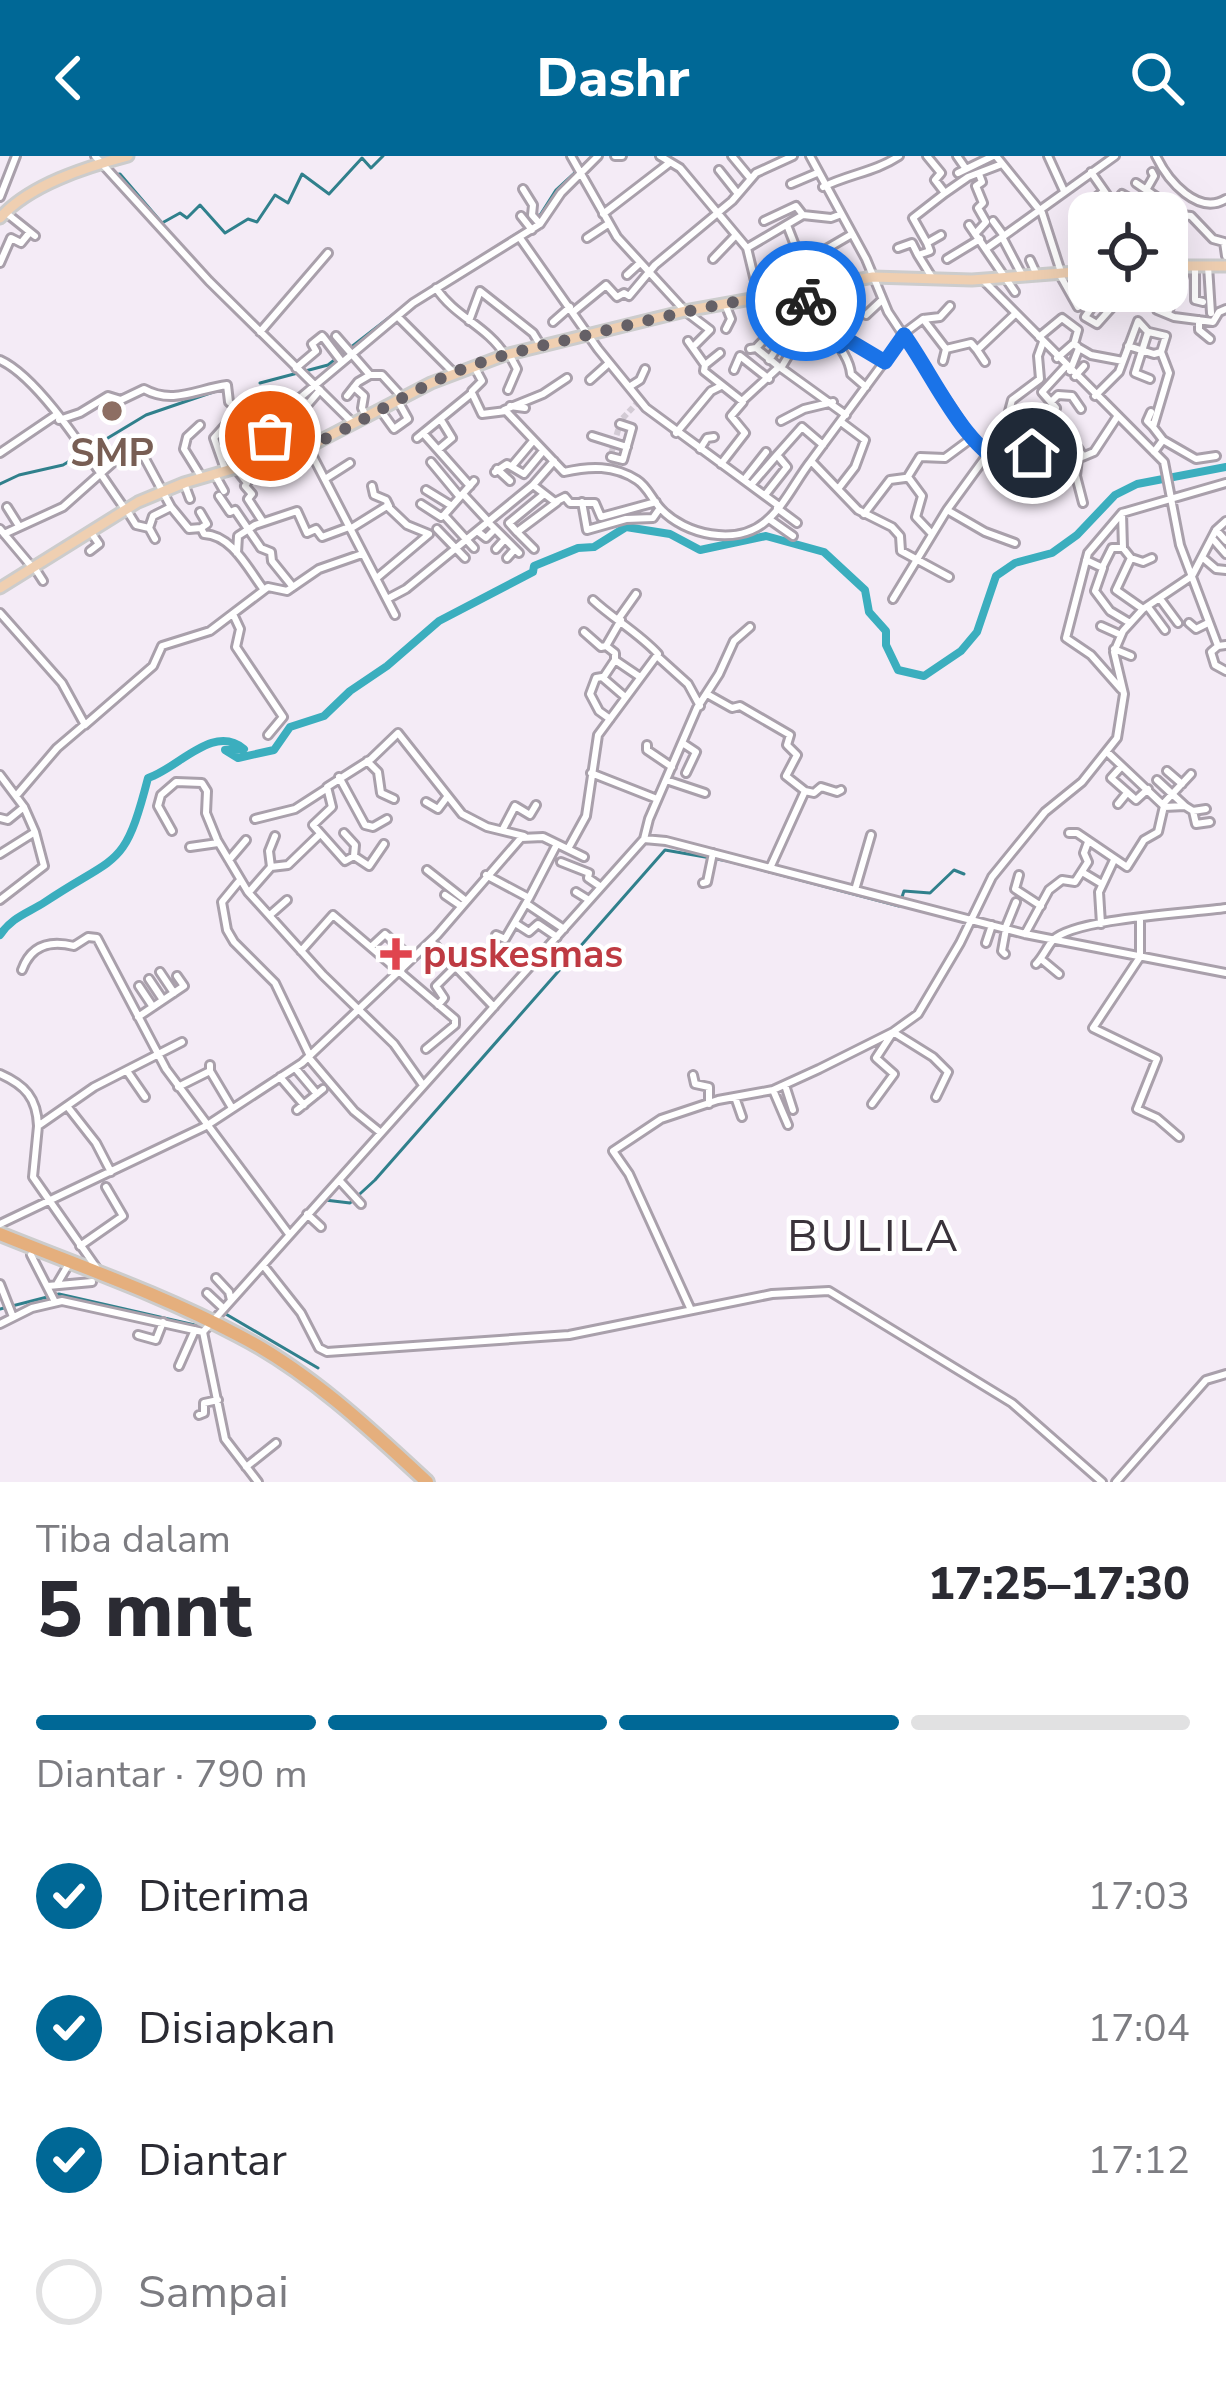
<!DOCTYPE html>
<html lang="id">
<meta charset="utf-8">
<style>
:root{--surface:#fff;--page:#f7f7f7;--text:#2b2b33;--muted:#7c7c81;--line:#e1e1e2;--accent:#006896}
body{margin:0;font-family:"Nunito Sans",sans-serif;background:var(--page);color:var(--text);height:100vh;display:flex;flex-direction:column;font-size:45px;white-space:nowrap}
*{box-sizing:border-box;margin:0}
p{font-size:39px;color:var(--muted)}
.icon{flex:none;width:66px;height:66px;fill:none;stroke:currentColor;stroke-width:2;stroke-linecap:round;stroke-linejoin:round}
.map{position:relative;height:1326px;overflow:hidden}
.details{display:flex;flex-direction:column;background:var(--surface);flex:1}
.details>*{flex:none}
.fabs{position:absolute;left:1068px;top:36px;display:grid;gap:24px}
.fabs a{display:grid;place-items:center;width:120px;height:120px;border-radius:24px;background:var(--surface);box-shadow:0 12px 48px #0002;font-size:60px}
.pin{position:absolute;display:grid;place-items:center;width:102px;height:102px;color:#fff;margin:-51px;border:6px solid #fff;border-radius:50%;box-shadow:0 3px 12px #0007}
.courier{position:absolute;display:grid;place-items:center;width:120px;height:120px;margin:-60px;border:9px solid #1a73e8;border-radius:50%;background:#fff;color:#222;box-shadow:0 3px 15px #0007}
.headline em{font-style:normal;font-weight:800}
.headline div{display:flex;flex-direction:column-reverse}
.headline{display:flex;align-items:center;justify-content:space-between;height:204px;padding:0 36px}
h1{font-size:78px;font-weight:800;line-height:90px}
.bar{display:grid;grid-template-columns:repeat(4,1fr);gap:18px 12px;align-content:center;height:144px;padding:0 36px}
.bar i{height:15px;border-radius:9px;background:var(--line)}
.bar .on{background:var(--accent)}
.bar p{grid-column:span 4}
ol{padding:0 36px;list-style:none}
li{display:flex;align-items:center;gap:36px;height:132px}
li p{margin-inline-start:auto}
li .icon{padding:12px;border-radius:50%;background:var(--accent);color:#fff;stroke-width:4}
li:last-child{color:var(--muted)}
li i{width:66px;height:66px;border:6px solid var(--line);border-radius:50%}
header{display:flex;justify-content:space-between;align-items:center;height:156px;padding:0 36px;background:var(--accent);color:#fff;font-size:54px;font-weight:800}
.map>svg:first-child{display:block}
.lines{fill:none;stroke-linecap:round;stroke-linejoin:round}
.stream{stroke:#30808c;stroke-width:3}
.river{stroke:#3baebe;stroke-width:8}
.minor-tunnel{stroke:#d3cbd5;stroke-width:6;stroke-dasharray:6 3;stroke-linecap:butt}
.minor-casing{stroke:#a9a0ab;stroke-width:12}
.major-casing{stroke:#ccc;stroke-width:15}
.highway-casing{stroke:#ccc;stroke-width:18}
.minor{stroke:#fff;stroke-width:6}
.major{stroke:#efcfb1;stroke-width:9}
.highway{stroke:#e5af7d;stroke-width:12}
.done{stroke:#656066;stroke-width:12;stroke-dasharray:0 21.6}
.route{stroke:#1a73e8;stroke-width:15}
.education-dot{fill:#8d6e63;stroke:#fff;stroke-width:4.5}
.health-dot{fill:#e0444e;stroke:#fff;stroke-width:4.5}
.labels{text-anchor:middle;dominant-baseline:central;stroke-width:9;stroke-linejoin:round;paint-order:stroke}
.education-label{font-size:39px;font-weight:bold;fill:#785e54;stroke:#fff}
.health-label{font-size:39px;font-weight:bold;fill:#be3a42;stroke:#fff;text-anchor:start}
.quarter-label{font-size:45px;letter-spacing:3px;fill:#3a333b;stroke:#fff}
</style>
<header><svg class="icon" aria-label="back" viewBox="0 0 24 24"><path d="M15 5l-7 7 7 7"/></svg>Dashr<svg class="icon" aria-label="search" viewBox="0 0 24 24"><circle cx="10" cy="10" r="6"/><path d="M15 15l6 6"/></svg></header>
<div class="map">
<svg width="1226" height="1326" viewBox="0 0 1226 1326">
<rect width="100%" height="100%" fill="#f4ebf6"/>
<g class="lines">
<path class="stream" d="M113,19L120,18L162,67L180,57L187,62L200,49L225,77L248,63L257,66L275,39L288,47L302,18L329,38L362,2L371,12L383,0
M537,64L556,34L593,0
M416,142L529,70
M260,227L328,209L408,147
M0,328L19,319L63,309L146,259L222,233
M325,1044L350,1047L375,1024L665,694L728,705L899,750L904,735L930,737L954,714L964,718
M0,1153L59,1138L208,1172
M224,1157L275,1100
M218,1164L224,1157L318,1212"/>
<path class="river" d="M0,779C12,761 28,757 45,746C118,697 124,715 148,622C179,612 213,567 244,593L225,594L238,602L274,594L290,571L324,560L350,535L387,510L439,465L533,416L534,410L578,392L594,391L626,371L670,378L700,394L766,380L824,396L865,434L869,456L886,475V489L898,514L924,520L961,495L977,476L996,420L1015,407L1052,397L1077,379L1115,339L1137,328L1226,311"/>
<path class="minor-tunnel" d="M609,305L621,264L639,245"/>
<defs>
<path id="minor" d="M95,0L209,125L352,266
M571,0L617,81L685,155L710,174L693,191
M615,0H622
M660,0L680,12L747,92L763,158L784,177L783,183L793,192L781,212L846,259
M732,0L751,23
M810,0L866,103L888,156L967,275L987,299L1015,314L1063,309L1094,296L1117,261
M927,0L941,17L935,24L945,37L913,62L927,87
M957,0L966,13
M996,0L1042,57L1061,116
M1048,0L1064,35
M1156,0C1168,25 1198,60 1226,43
M719,14L738,38
M1091,16L1114,49L1127,57
M958,17L993,0
M1136,27L1161,44
M791,28L817,17
M823,31C849,18 875,16 899,0
M523,33L533,49L532,59L540,68
M1146,34L1154,20L1152,16
M945,37L968,21L1002,8
M0,41L16,0
M1085,50L1103,36
M5,56L35,80
M1107,57L1122,38L1155,57
M1153,57L1161,44L1173,50
M603,58L668,8
M1181,59L1191,60L1213,83L1224,86L1226,100
M521,60L532,74
M764,65L796,50L803,59
M993,65L1004,80
M1167,65L1169,66
M787,69L796,92L804,94L808,102L816,99L829,129
M969,69L1015,136
M975,78L986,66L978,52L983,47L976,30L982,26L979,18
M1002,81L1022,119
M1167,81L1173,87V99
M520,82L598,193L646,252L779,350
M587,82L608,68
M747,92L803,59L831,62L839,59
M898,92L912,87L918,99
M987,92L1115,0
M1077,98L1082,115
M816,99L852,78
M713,103L736,79
M947,103L980,83
M1030,104L1036,117
M0,107L11,82L21,87L30,76
M1195,110V144L1203,146
M1208,110L1211,157
M627,119L640,107
M1060,119L1078,151
M933,123L918,99L930,95L927,87L941,79
M983,124L1164,306L1180,389L1218,490L1226,489
M436,132C455,161 487,170 505,199
M1179,133L1186,110
M805,135L807,147L812,149C823,174 849,195 851,218L866,231
M1154,135L1157,154L1174,161L1213,166L1219,156L1226,153
M1154,136L1172,143L1168,158
M1102,140L1113,150L1097,168L1085,161L1103,135
M725,148L731,163L726,173
M573,156L606,129L617,141L624,137L629,140L655,109L732,45L756,17L793,0
M866,159L882,144
M398,161L454,217
M923,163L940,161L950,150
M1199,164V174L1210,183
M469,165L480,135L533,177L541,190
M553,166L570,151
M260,176L328,97
M1149,176L1166,180L1161,196L1169,217L1153,271L1163,284L1154,296
M903,178L923,163L946,193L971,187L977,194
M904,179L811,305L858,354L892,371L900,380L901,395L949,421
M336,180L370,219H382L403,242
M323,181L342,206
M1039,181L1062,162L1078,174L1074,188
M688,185L705,209L704,215L742,245L779,211
M840,190L848,184L885,206
M1128,190L1154,198L1161,196
M756,192L776,171
M750,193L756,192L778,210
M1057,202L1073,188L1077,190
M0,204C42,223 96,313 125,353
M769,204L783,183
M943,205L946,193
M985,206L977,194L1015,158
M705,209L720,197
M296,212L316,195L312,188L322,180
M734,214L740,200L769,223
M1070,215L1079,192L1091,199L1123,205
M1075,220L1084,210
M590,224L609,207
M354,231L364,240L362,252L367,262
M629,231L640,224L645,213
M508,234L517,213L509,198
M472,235L482,225L475,212
M347,240L358,226L370,219
M1095,240L1119,216L1138,165L1148,176L1135,217L1150,223
M299,242L308,248L320,234
M295,246L413,147L540,68L561,37L598,0
M1051,246L1058,239L1072,240L1081,253
M510,250L525,252
M504,254L543,238L567,222
M381,255L394,273L408,263L398,245
M1054,255L1083,300
M1151,256L1147,265L1153,271
M1008,259L1012,244L1040,223L1038,200L1043,186
M59,264L80,257L108,240L121,244L144,233C173,249 197,233 227,229L229,246L290,295
M781,265L804,253L833,246
M200,269L187,281L184,293L202,322
M423,277L470,330
M676,277L711,235L721,230
M592,280L627,291
M417,282L472,237L482,258L506,255L564,316C590,310 614,309 637,324C648,331 652,344 661,353C685,379 736,390 765,366C784,351 796,324 811,305
M1163,284L1196,303L1216,300
M308,291L395,459
M439,293L452,282L441,264
M700,293L707,282L714,281
M0,297L56,259
M777,299L802,271L823,289
M987,299L947,354L985,376L1015,387
M611,301L623,304L632,272L620,268
M1078,302L1076,320L1083,347
M431,306L460,341
M721,308L745,277L731,260L743,246
M512,310L533,285
M1041,312L1032,290L1056,252L1042,236L1066,210
M236,313L247,327L245,330L252,338L248,343L263,366
M497,313L510,325
M226,316L214,282L239,254
M495,316L507,308L524,318L543,295
M215,319L224,335
M908,321L922,340L916,361L932,378
M907,322L920,301L945,302L972,282
M325,323L350,307
M744,324L766,296
M184,327L190,343
M533,329L554,305
M751,329L777,299L787,311L765,339
M372,330L374,339L386,344L389,350
M838,333L855,311L865,284L841,266
M426,334L452,350
M463,338L488,365
M219,340L230,356L235,354L261,392L271,396L272,405L293,431
M582,346L587,374L626,363L653,362L660,352
M421,348L441,361L444,359L474,392
M7,351L19,370
M777,352L797,367
M126,353L136,369L149,372L153,360L171,351
M200,356L207,368L201,372
M864,358L890,324L905,322
M444,359L474,325
M769,363L793,380
M487,365L519,397
M149,372L155,383
M0,373L32,411
M350,373L387,350L407,369L429,378L378,421
M437,373L465,402
M1216,374L1226,385
M477,375L486,382L495,373
M517,376L509,367L543,339
M4,378L63,351L136,286L171,351L189,373L201,372L204,378C232,379 248,413 264,434
M1212,382L1226,398
M496,393L505,383
M534,393L517,376L557,346
M90,395L99,388L90,375
M237,397L238,380L255,369L297,355L307,377L316,373L322,381L349,371
M1202,401L1216,413L1226,414
M507,402L515,393
M1131,402L1123,392L1122,357L1226,327
M1131,402L1116,434L1143,453
M1131,402L1143,406L1152,402
M1086,404L1103,412L1095,435L1110,455L1130,467
M1103,410L1112,392H1123
M34,411L43,425
M389,442L406,433L533,329L555,346L565,341L570,347H595L601,361L656,346
M893,443L947,354
M1161,444L1178,467
M1148,451L1165,474
M0,457L62,527L85,569L153,510L162,490L210,475L268,431L287,435L319,413L362,398
M233,458L240,473L236,491L283,561L268,579
M619,462L636,438
M621,464L606,490L615,497V504L640,521
M1189,467L1196,473L1208,467
M1101,470L1121,479
M584,476L601,491L606,490
M1218,490L1211,496L1215,509L1226,515
M1114,493L1131,500
M657,500L688,528L700,550
M603,522L615,504
M1121,533L1091,499L1066,482L1088,397L1122,357
M707,538L732,552L740,550L790,579L787,589L797,599L786,620L805,635
M610,563L599,555L590,538L596,522L602,521L624,540
M684,588L696,596L686,617
M647,589V594L672,611
M367,605L378,616L381,637L394,643
M1121,611L1111,622L1136,644L1148,633
M1167,615L1182,628
M591,617L657,643
M0,619L24,651L35,676L0,698
M339,621L365,669L373,671L387,663
M666,624L705,637
M1157,624L1185,650
M16,640L57,592L84,569
M426,646L438,653L447,641
M1118,648L1127,637
M1163,648L1191,618
M1164,651L1185,650L1193,655L1196,668L1210,666
M1193,655L1206,653
M0,662L8,664L24,651
M255,663L295,653L326,633
M503,673L515,650L530,659L536,649
M172,675L158,650L161,639L176,626L202,627L207,635L206,657L217,684L248,736L323,819L394,888L423,929
M344,677L355,689L354,700
M1069,677H1077L1127,711L1144,684L1158,676L1164,650L1108,597
M644,683L649,663L697,552L719,518L734,485L750,471
M384,688L369,710L354,700L345,705L313,669L332,651L327,631L371,603L398,577L462,658L487,671L524,680
M190,691L218,687
M569,691L586,660L598,579L658,498C640,478 612,462 593,444
M229,704L246,684
M561,706L589,717L588,722L601,731
M271,711L269,695L275,680
M770,712L805,635L814,637L821,631L837,636L841,634
M427,714L465,744
M1082,716L1102,728
M486,719L529,742L505,783L496,779
M1019,719L1015,733L1041,750
M240,724L222,746L227,774L234,786L275,827L310,900
M703,727L707,726L713,697
M855,734L871,679
M250,735L271,711L288,709L319,679
M576,736L589,744
M445,739L461,750
M529,742L557,688
M0,744L44,710L35,676
M527,748L564,773
M270,759L287,744
M1140,762V801L1093,872L1157,903L1137,953L1157,962L1179,981
M515,767L529,776L538,768L557,781
M1101,768L1099,736L1114,704
M1005,773L1016,746
M1025,778L1049,734L1062,724L1075,726L1088,706L1084,697L1088,686
M431,785L494,851
M986,787L992,769
M371,791L385,778L411,802
M301,795L333,759L455,863V869L426,893
M1005,798L1002,795L1006,773
M1041,803L1059,818
M1036,808C1043,801 1047,791 1053,784C1075,762 1192,757 1226,752
M22,814C31,789 50,784 74,790L88,781L97,782L166,913L289,1078
M160,816L174,837
M149,823L163,844
M139,830L153,851
M438,849L444,842L436,830L455,811
M138,861L184,830L177,820
M309,902L354,955L381,977
M296,913L317,938
M127,915L145,941
M210,915L232,952
M0,918C25,929 37,942 38,970L94,931L182,886
M693,919L695,928L709,931V948
M280,921L304,949
M785,929L793,954
M178,931L210,915V909
M773,934L788,969
M735,941L742,961
M872,948L894,918L876,902L893,876L933,901L948,916L936,941
M67,950L96,987L111,1016
M297,954L323,933
M38,970L33,1021L98,1114
M339,1024L361,1048
M307,1058L321,1071
M0,1068L206,970L302,907L437,779L521,682L543,681L584,701
M80,1090L123,1060L106,1031
M31,1099L54,1144
M263,1109L301,1157L319,1192L327,1196L569,1179L772,1138L829,1135L1012,1247L1102,1326
M216,1122L229,1136L231,1144
M0,1128L13,1161
M57,1128L70,1106
M48,1130L92,1126
M207,1137L223,1152
M691,1154L629,1018L613,995L661,963L718,944L773,934L819,913L893,876L918,858L960,787L992,721L1045,656L1082,626L1117,582L1124,538L1114,496L1123,475L1143,453L1192,420L1216,374L1226,365
M0,1168L32,1152L62,1145L203,1176
M138,1179L156,1184L163,1166
M179,1210L195,1174
M199,1259L204,1257V1247L218,1244
M246,1311L276,1287
M258,1326L225,1283L203,1176L644,683L666,685L1025,778L1226,817
M1116,1326L1206,1224L1226,1218"/>
<path id="major" d="M0,62C29,29 86,11 128,0
M1167,110H1226
M0,432L138,346L184,327L308,291L431,227L505,199L685,155L873,121L972,124L1089,115"/>
<path id="highway" d="M0,1078C79,1110 163,1139 238,1179C308,1215 369,1272 427,1326"/>
</defs>
<use href="#minor" class="minor-casing"/>
<use href="#major" class="major-casing"/>
<use href="#highway" class="highway-casing"/>
<use href="#minor" class="minor"/>
<use href="#major" class="major"/>
<use href="#highway" class="highway"/>
</g>
<g class="lines">
<path class="done" d="M270,280L291,297C355,274 409,232 473,209C508,197 544,189 580,181C654,162 729,145 805,134L806,145"/>
<path class="route" d="M806,145C818,152 824,177 840,190L848,184L885,206L904,179C934,220 964,294 1013,313C1021,316 1033,313 1042,313L1032,297"/>
</g>
<circle class="education-dot" cx="112" cy="255" r="12"/>
<path class="health-dot" d="M390 780h12v12h12v12h-12v12h-12v-12h-12v-12h12z"/>
<g class="labels">
<g class="education-label">
<text x="112" y="297">SMP</text>
</g>
<g class="health-label">
<text x="423" y="798">puskesmas</text>
</g>
<g class="quarter-label">
<text x="874" y="1080">BULILA</text>
</g>
</g>
</svg>
<div class="fabs">
<a><svg class="icon" aria-label="locate" viewBox="0 0 24 24"><circle cx="12" cy="12" r="6"/><path d="M12 2v4M12 18v4M2 12h4M18 12h4"/></svg></a>
</div>
<div class="pin" style="left:270px;top:280px;background:#ea580c"><svg class="icon" aria-label="bag" viewBox="0 0 24 24"><path d="M5 8h14l-1 12H6zM9 8a3 3 0 0 1 6 0"/></svg></div>
<div class="pin" style="left:1032px;top:297px;background:#1f2937"><svg class="icon" aria-label="home" viewBox="0 0 24 24"><path d="M3 11l9-7 9 7M6 9v11h12V9"/></svg></div>
<div class="courier" style="left:806px;top:145px"><svg class="icon" aria-label="bike" viewBox="0 0 24 24"><circle cx="6" cy="16" r="4"/><circle cx="18" cy="16" r="4"/><path d="M6 16l4-8h5l3 8M10 8l3 8H6M13 5h3"/></svg></div>
</div>
<section class="details">
<div class="headline"><div><h1>5 mnt</h1><p>Tiba dalam</p></div><em>17:25–17:30</em></div>
<div class="bar"><i class="on"></i><i class="on"></i><i class="on"></i><i></i><p>Diantar · 790 m</p></div>
<ol>
<li><svg class="icon" aria-label="check" viewBox="0 0 24 24"><path d="M5 12l5 5 9-10"/></svg>Diterima<p>17:03</p></li>
<li><svg class="icon" aria-label="check" viewBox="0 0 24 24"><path d="M5 12l5 5 9-10"/></svg>Disiapkan<p>17:04</p></li>
<li><svg class="icon" aria-label="check" viewBox="0 0 24 24"><path d="M5 12l5 5 9-10"/></svg>Diantar<p>17:12</p></li>
<li><i></i>Sampai</li>
</ol>
</section>
